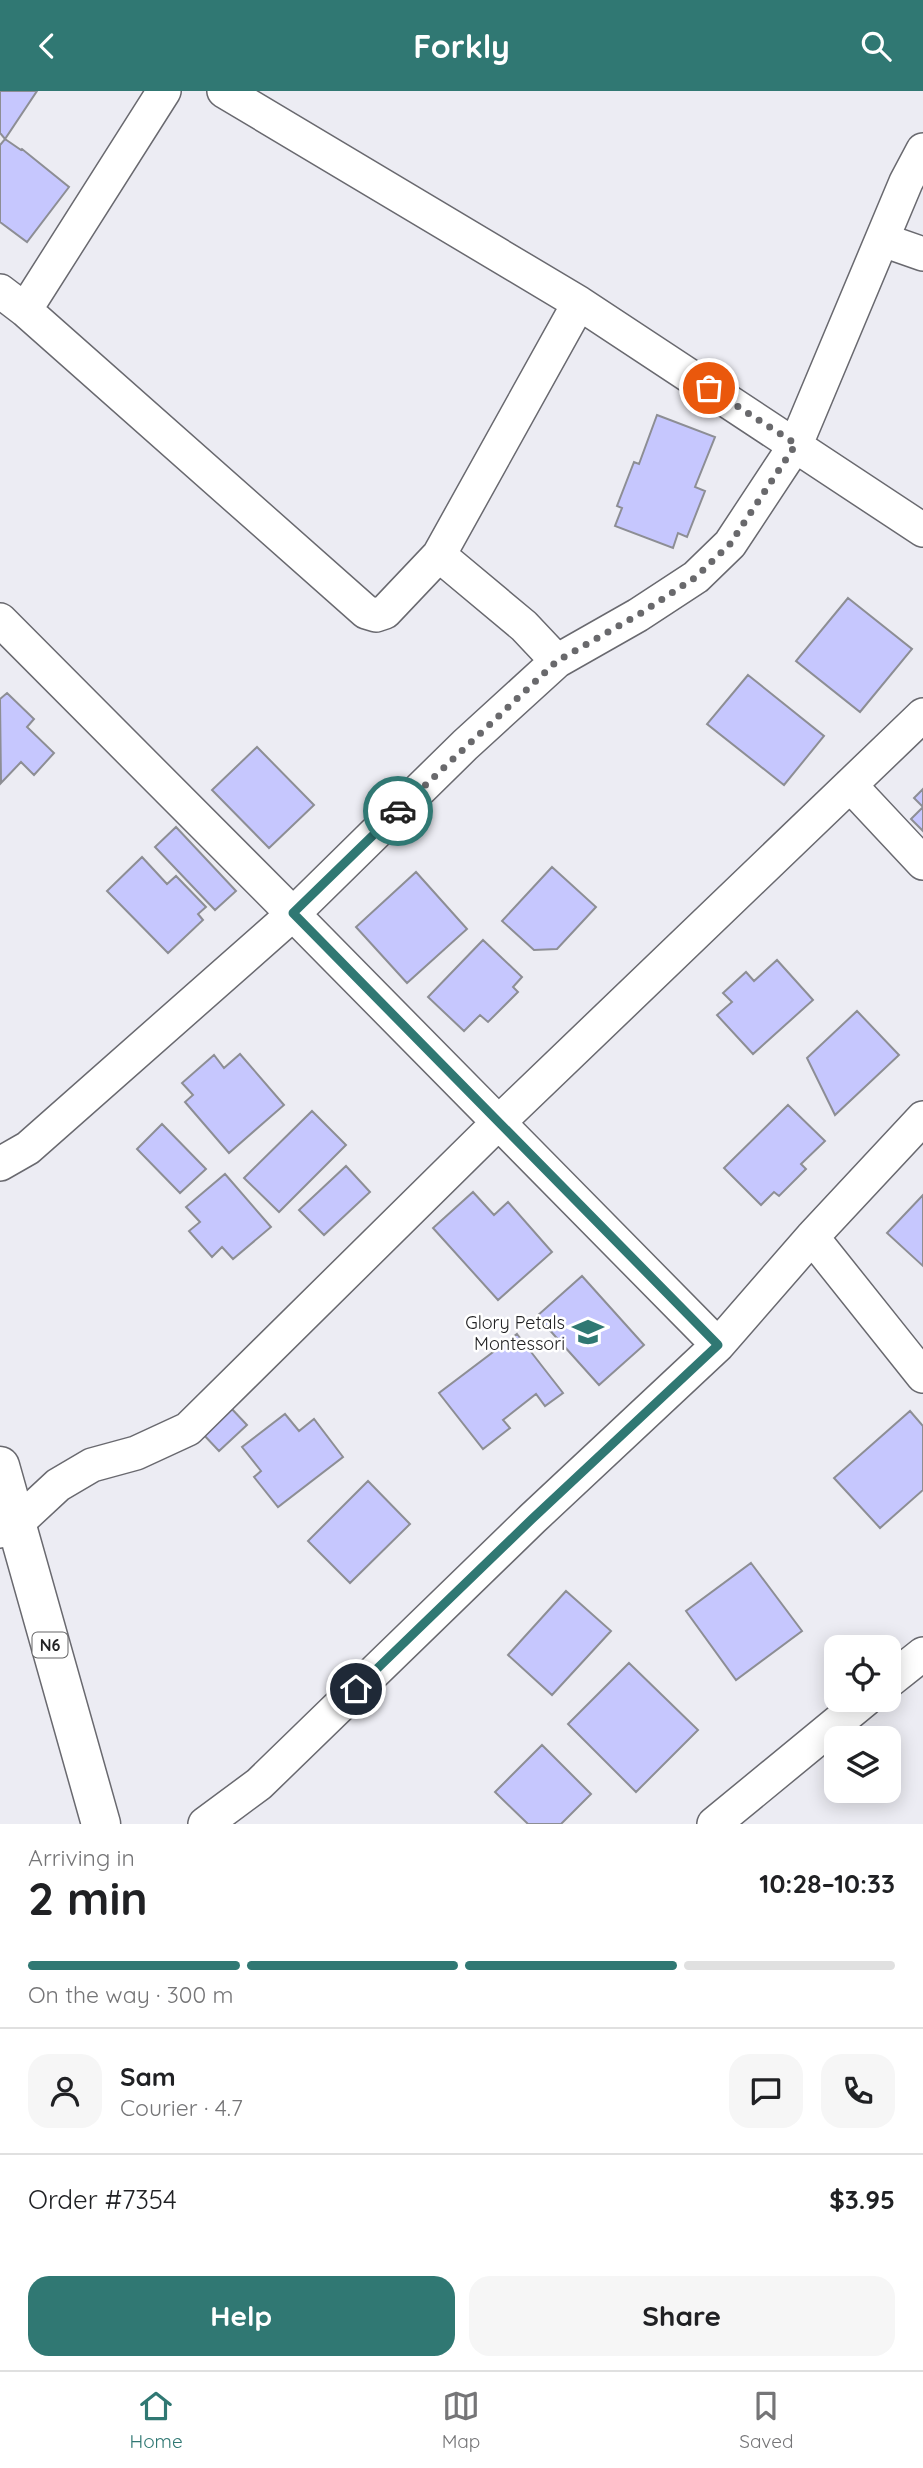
<!DOCTYPE html>
<meta charset="utf-8">
<style>
:root{--surface:#fff;--page:#f6f6f6;--text:#202124;--muted:#757577;--line:#e0e0e0;--accent:#307873}
body{margin:0;font-family:Quicksand,sans-serif;background:var(--page);color:var(--text);height:100vh;display:flex;flex-direction:column;font-size:26px;white-space:nowrap}
*{box-sizing:border-box;margin:0}
p{font-size:23px;color:var(--muted)}
.icon{flex:none;width:38px;height:38px;fill:none;stroke:currentColor;stroke-width:2;stroke-linecap:round;stroke-linejoin:round}
.map{position:relative;height:1733px;overflow:hidden}
.side{display:flex;flex-direction:column;background:var(--surface);flex:1}
.side>*{flex:none}
.tools{position:absolute;left:824px;top:1544px;display:grid;gap:14px}
.tools a{display:grid;place-items:center;width:77px;height:77px;border-radius:14px;background:var(--surface);box-shadow:0 4px 18px #0003;font-size:35px}
.pin{position:absolute;display:grid;place-items:center;width:60px;height:60px;color:#fff;margin:-30px;border:4px solid #fff;border-radius:50%;box-shadow:0 2px 7px #0007}
.courier{position:absolute;display:grid;place-items:center;width:70px;height:70px;margin:-35px;border:5px solid #307873;border-radius:50%;background:#fff;color:#222;box-shadow:0 2px 9px #0007}
.head em{font-style:normal;font-weight:700}
.head div{display:flex;flex-direction:column-reverse}
.head{display:flex;align-items:center;justify-content:space-between;height:119px;padding:0 28px}
h1{font-size:46px;font-weight:700;line-height:52px}
.bar{display:grid;grid-template-columns:repeat(4,1fr);gap:10px 7px;align-content:center;height:84px;padding:0 28px}
.bar i{height:9px;border-radius:5px;background:var(--line)}
.bar .selected{background:var(--accent)}
.bar p{grid-column:span 4}
.line{display:flex;align-items:center;gap:18px;padding:0 28px;border-top:2px solid var(--line)}
.line div{flex:1}
.round{display:grid;place-items:center;flex:none;width:74px;height:74px;border-radius:21px;background:var(--page)}
.action{display:flex;gap:14px;margin-top:auto;padding:14px 28px}
.action a{flex:1;height:80px;border-radius:21px;background:var(--accent);color:#fff;font-size:28px;font-weight:700;line-height:80px;text-align:center}
.action a+a{background:var(--page);color:var(--text)}
header{display:flex;justify-content:space-between;align-items:center;height:91px;padding:0 28px;background:var(--accent);color:#fff;font-size:32px;font-weight:700}
.menu{display:flex;justify-content:space-around;align-items:center;height:98px;border-top:2px solid var(--line);background:var(--surface);font-size:19px;color:var(--muted)}
.menu a{display:grid;justify-items:center;gap:4px}
.menu .selected{color:var(--accent)}
.map>svg:first-child{display:block}
.building{fill:#c6c7fe;stroke:#8d8e94;stroke-width:2}
.lines{fill:none;stroke-linecap:round;stroke-linejoin:round}
.minor-casing{stroke:#69696f;stroke-width:36}
.primary-casing{stroke:#69696f;stroke-width:41}
.minor{stroke:#fff;stroke-width:33}
.primary{stroke:#fff;stroke-width:38}
.done{stroke:#69696c;stroke-width:7;stroke-dasharray:0 12.6}
.route{stroke:#307873;stroke-width:9}
.labels{text-anchor:middle;dominant-baseline:central;stroke-width:5;stroke-linejoin:round;paint-order:stroke}
.shield{fill:#fff;stroke:#646466;stroke-width:2}
.shield-label{font-size:16px;font-weight:bold;fill:#222224}
.poi-label{font-size:18px;fill:#222224;stroke:#fff;text-anchor:end}
</style>
<header><svg class="icon" aria-label="back" viewBox="0 0 24 24"><path d="M15 5l-7 7 7 7"/></svg>Forkly<svg class="icon" aria-label="search" viewBox="0 0 24 24"><circle cx="10" cy="10" r="6"/><path d="M15 15l6 6"/></svg></header>
<div class="map">
<svg width="923" height="1733" viewBox="0 0 923 1733">
<rect width="100%" height="100%" fill="#ececf3"/>
<path class="building" d="M0,0H37L5,48L0,42Z
M5,48L21,59L22,58L69,96L27,151L0,131V54Z
M657,324L715,346L695,396L705,400L687,446L678,442L673,457L615,435L622,417L617,415L634,371L639,373Z
M848,507L912,558L860,621L796,570Z
M748,584L824,645L784,694L707,633Z
M7,602L34,628L27,636L54,662L34,684L21,671L1,692L0,608Z
M257,656L314,714L269,757L212,699Z
M923,698V740L911,728L923,716L914,707Z
M176,736L236,800L215,819L155,756Z
M142,766L167,793L176,785L206,816L198,823L203,829L168,862L107,800Z
M552,776L596,816L557,858L534,859L502,830Z
M416,781L467,838L407,892L356,836Z
M483,849L522,886L513,896L518,901L488,931L480,924L464,940L428,906Z
M777,869L813,909L753,963L717,924L732,911L723,902L746,881L754,890Z
M857,920L899,964L835,1024L807,967Z
M240,963L284,1014L229,1062L185,1011L193,1004L182,992L214,964L224,977Z
M788,1014L825,1050L801,1073L806,1078L779,1105L774,1101L761,1114L724,1077Z
M312,1020L346,1054L279,1121L244,1087Z
M162,1033L206,1078L180,1102L137,1058Z
M346,1075L370,1101L324,1144L299,1119Z
M225,1083L271,1136L233,1168L222,1156L212,1166L189,1140L200,1131L186,1116Z
M473,1101L494,1124L508,1111L552,1161L498,1209L433,1137Z
M923,1104V1175L887,1142Z
M582,1185L644,1254L599,1294L537,1225Z
M517,1243L563,1302L545,1315L536,1303L503,1329L510,1337L483,1358L439,1302Z
M230,1316L247,1334L219,1360L202,1342Z
M910,1320L923,1335V1399L880,1437L834,1387Z
M285,1323L299,1340L314,1328L343,1366L278,1416L254,1386L261,1380L242,1356Z
M368,1390L410,1433L350,1492L308,1450Z
M751,1472L802,1540L736,1589L686,1520Z
M566,1500L611,1540L552,1604L508,1564Z
M629,1572L698,1639L636,1701L568,1633Z
M542,1654L591,1703L561,1733H528L495,1701Z"/>
<g class="lines">
<defs>
<path id="minor" d="M224,0L579,212L923,439
M883,149L923,163
M0,200L25,219L366,521L376,524L385,521L439,464L579,212
M25,219L164,0
M439,464L524,535L557,570
M0,529L293,823L718,1254
M850,694L923,772
M0,1073L28,1057L293,823L465,654L557,570L638,524L696,486L730,453L796,353L906,91L923,59
M812,1146L923,1285
M0,1440L16,1433L58,1394L92,1374L136,1362L188,1338L498,1032L923,624
M889,1590L923,1563
M205,1733L259,1693L532,1428L718,1254L812,1146L923,1027
M714,1733L866,1608"/>
<path id="primary" d="M0,1375L101,1733"/>
</defs>
<use href="#minor" class="minor-casing"/>
<use href="#primary" class="primary-casing"/>
<use href="#minor" class="minor"/>
<use href="#primary" class="primary"/>
</g>
<g class="lines">
<path class="done" d="M398,720L557,570L638,524L696,486L730,453L796,353L709,297"/>
<path class="route" d="M356,1598L532,1428L718,1254L293,822L398,720"/>
</g>
<defs>
<symbol id="school-bare" viewBox="-9 -9 18 18"><path d="M0-5L7-2L0 1L-7-2ZM-4 1L0 2.5L4 1V4Q0 6-4 4Z" fill="#307873" stroke="#fff" stroke-width="2.5" paint-order="stroke"/></symbol>
</defs>
<g fill-rule="evenodd">
<use href="#school-bare" x="566" y="1219" width="44" height="44"/>
</g>
<g class="labels">
<rect class="shield" x="32.5" y="1541.5" width="35" height="25" rx="5"/>
<g class="shield-label">
<text x="50" y="1554">N6</text>
</g>
<g class="poi-label">
<text x="565" y="1231">Glory Petals<tspan x="565" dy="21">Montessori</tspan></text>
</g>
</g>
</svg>
<div class="tools">
<a><svg class="icon" aria-label="locate" viewBox="0 0 24 24"><circle cx="12" cy="12" r="6"/><path d="M12 2v4M12 18v4M2 12h4M18 12h4"/></svg></a>
<a><svg class="icon" aria-label="layers" viewBox="0 0 24 24"><path d="M12 4l9 5-9 5-9-5zM3 14l9 5 9-5"/></svg></a>
</div>
<div class="pin" style="left:709px;top:297px;background:#ea580c"><svg class="icon" aria-label="bag" viewBox="0 0 24 24"><path d="M5 8h14l-1 12H6zM9 8a3 3 0 0 1 6 0"/></svg></div>
<div class="pin" style="left:356px;top:1598px;background:#1f2937"><svg class="icon" aria-label="home" viewBox="0 0 24 24"><path d="M3 11l9-7 9 7M6 9v11h12V9"/></svg></div>
<div class="courier" style="left:398px;top:720px"><svg class="icon" aria-label="car" viewBox="0 0 24 24"><path d="M5 17H2v-5l4-1 3-4h7l3 4 3 1v5h-3M9 17h6M6 11h13"/><circle cx="7" cy="17" r="2"/><circle cx="17" cy="17" r="2"/></svg></div>
</div>
<section class="side">
<div class="head"><div><h1>2 min</h1><p>Arriving in</p></div><em>10:28–10:33</em></div>
<div class="bar"><i class="selected"></i><i class="selected"></i><i class="selected"></i><i></i><p>On the way · 300 m</p></div>
<div class="line" style="height:126px"><a class="round"><svg class="icon" aria-label="person" viewBox="0 0 24 24"><circle cx="12" cy="8" r="4"/><path d="M4 21q1-7 8-7t8 7"/></svg></a><div><b>Sam</b><p>Courier · 4.7</p></div><a class="round"><svg class="icon" aria-label="chat" viewBox="0 0 24 24"><path d="M4 5h16v11H9l-5 4z"/></svg></a><a class="round"><svg class="icon" aria-label="phone" viewBox="0 0 24 24"><path d="M5 4h4l2 5-3 2q2 4 5 5l2-3 5 2v4C11 20 4 13 5 4z"/></svg></a></div>
<div class="line" style="height:91px"><div>Order #7354</div><b>$3.95</b></div>
<div class="action"><a>Help</a><a>Share</a></div>
</section>
<nav class="menu">
<a class="selected"><svg class="icon" aria-label="home" viewBox="0 0 24 24"><path d="M3 11l9-7 9 7M6 9v11h12V9"/></svg>Home</a>
<a><svg class="icon" aria-label="map" viewBox="0 0 24 24"><path d="M3 6l6-2 6 2 6-2v14l-6 2-6-2-6 2zM9 4v14M15 6v14"/></svg>Map</a>
<a><svg class="icon" aria-label="saved" viewBox="0 0 24 24"><path d="M7 4h10v16l-5-4-5 4z"/></svg>Saved</a>
</nav>
